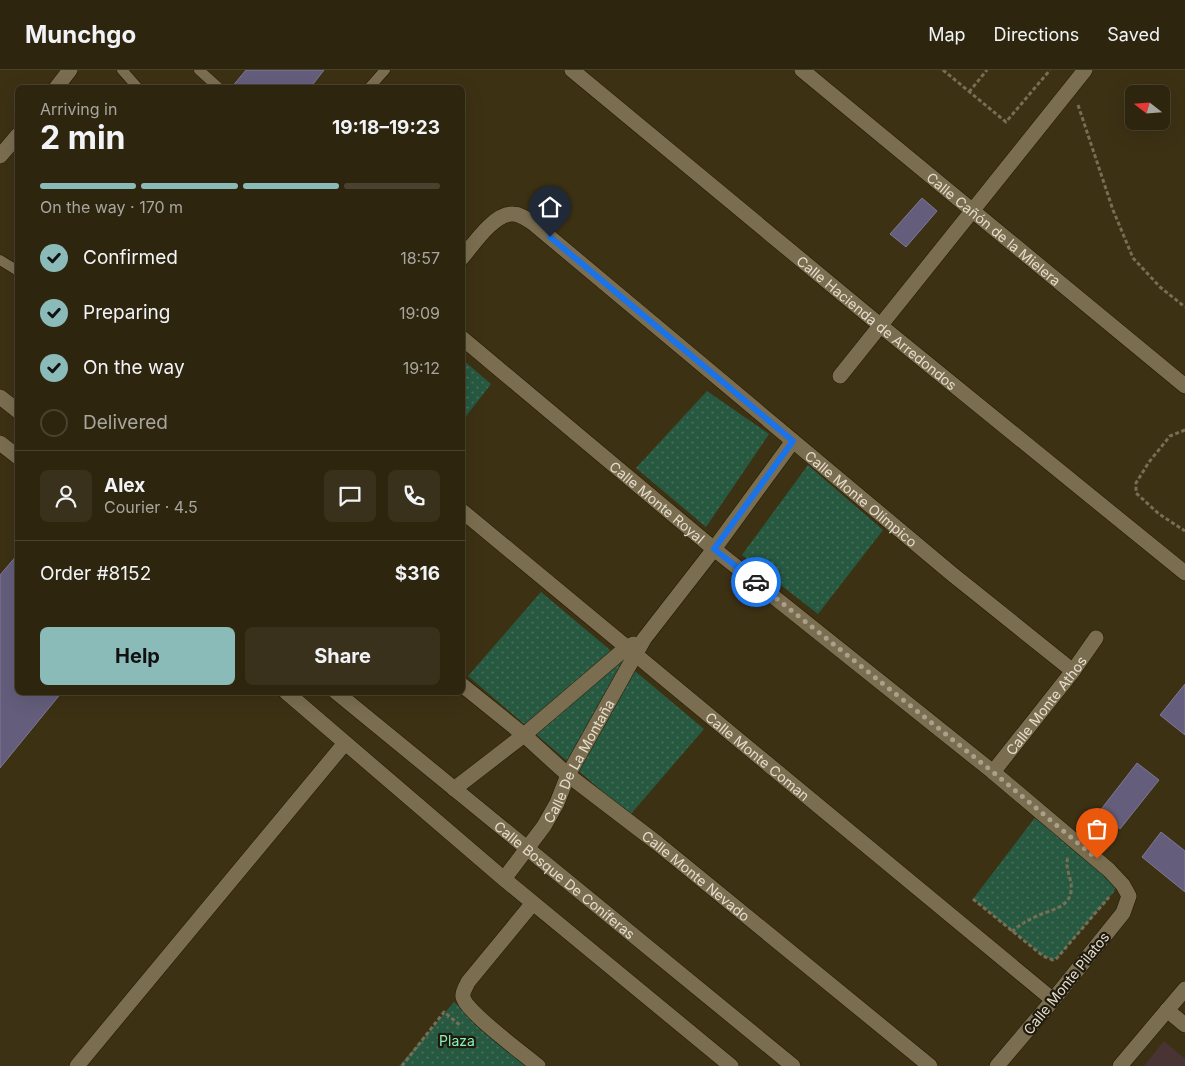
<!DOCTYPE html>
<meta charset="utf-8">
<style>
:root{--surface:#2e250f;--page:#3a311d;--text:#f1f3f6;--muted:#a7a59e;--line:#49422f;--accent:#8bbbb9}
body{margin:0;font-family:Inter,sans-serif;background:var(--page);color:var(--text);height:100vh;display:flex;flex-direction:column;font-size:19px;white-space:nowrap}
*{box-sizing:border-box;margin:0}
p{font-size:16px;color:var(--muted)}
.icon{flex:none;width:28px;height:28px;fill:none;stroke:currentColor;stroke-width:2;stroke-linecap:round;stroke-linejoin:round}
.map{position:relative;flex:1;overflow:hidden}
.side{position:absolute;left:15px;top:15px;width:450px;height:610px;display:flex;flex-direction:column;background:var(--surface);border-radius:8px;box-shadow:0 5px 20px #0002,0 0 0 1px var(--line)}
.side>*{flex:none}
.needle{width:32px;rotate:287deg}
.fabs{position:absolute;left:1125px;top:15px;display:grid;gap:10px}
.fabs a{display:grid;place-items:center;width:45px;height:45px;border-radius:8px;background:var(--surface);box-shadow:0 5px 20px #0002,0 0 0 1px var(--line);font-size:25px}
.pin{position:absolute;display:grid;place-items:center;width:42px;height:42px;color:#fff;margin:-51px -21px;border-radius:50% 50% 50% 0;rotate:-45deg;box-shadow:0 0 5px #0007}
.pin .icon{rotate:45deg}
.courier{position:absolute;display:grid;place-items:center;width:50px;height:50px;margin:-25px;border:4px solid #1a73e8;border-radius:50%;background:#fff;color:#222;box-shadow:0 1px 6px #0007}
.summary em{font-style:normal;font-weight:700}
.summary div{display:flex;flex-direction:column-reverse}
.summary{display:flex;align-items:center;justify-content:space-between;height:85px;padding:0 25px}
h1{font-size:32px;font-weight:700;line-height:38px}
.bar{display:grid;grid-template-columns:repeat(4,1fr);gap:8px 5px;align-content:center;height:60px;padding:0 25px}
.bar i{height:6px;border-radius:4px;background:var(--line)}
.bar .active{background:var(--accent)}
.bar p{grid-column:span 4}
.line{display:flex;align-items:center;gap:12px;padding:0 25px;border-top:1px solid var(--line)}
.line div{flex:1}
.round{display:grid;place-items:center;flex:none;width:52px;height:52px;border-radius:8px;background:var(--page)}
ol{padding:0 25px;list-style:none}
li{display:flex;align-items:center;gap:15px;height:55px}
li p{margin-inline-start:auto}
li .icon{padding:5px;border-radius:50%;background:var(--accent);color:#111;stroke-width:4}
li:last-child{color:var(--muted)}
li i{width:28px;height:28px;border:2px solid var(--line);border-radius:50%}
.button{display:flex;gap:10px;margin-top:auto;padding:10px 25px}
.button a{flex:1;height:58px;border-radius:8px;background:var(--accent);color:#111;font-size:20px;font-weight:700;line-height:58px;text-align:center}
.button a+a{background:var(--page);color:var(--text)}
header{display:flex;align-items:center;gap:30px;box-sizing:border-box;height:70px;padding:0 25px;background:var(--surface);border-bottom:1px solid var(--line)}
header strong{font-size:24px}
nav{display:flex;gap:28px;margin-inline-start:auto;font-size:18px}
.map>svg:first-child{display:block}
.education{fill:#493433}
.green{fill:url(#green-dots)}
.building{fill:#645e7c;stroke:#7e7896}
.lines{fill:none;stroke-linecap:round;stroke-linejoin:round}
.lane-casing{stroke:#241900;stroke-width:11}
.street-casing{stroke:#241900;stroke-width:16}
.secondary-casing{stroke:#241900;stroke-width:16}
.path{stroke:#786d55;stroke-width:3;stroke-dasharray:4 2.5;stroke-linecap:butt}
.lane{stroke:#7b6e50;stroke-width:10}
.street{stroke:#7b6e50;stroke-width:15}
.secondary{stroke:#7b6e50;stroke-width:15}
.done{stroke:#aaa18c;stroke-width:5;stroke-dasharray:0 9}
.route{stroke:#1a73e8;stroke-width:6}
.labels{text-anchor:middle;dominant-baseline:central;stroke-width:4.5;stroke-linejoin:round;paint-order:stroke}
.street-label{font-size:14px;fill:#e5ddcd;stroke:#1f1a0d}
.park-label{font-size:14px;fill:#83f3bd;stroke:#1f1a0d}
</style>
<header>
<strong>Munchgo</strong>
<nav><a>Map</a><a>Directions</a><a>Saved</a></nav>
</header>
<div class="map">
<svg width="1185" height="996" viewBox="0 0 1185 996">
<defs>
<pattern id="green-dots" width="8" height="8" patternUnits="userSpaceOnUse" patternTransform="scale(1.25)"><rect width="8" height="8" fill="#275941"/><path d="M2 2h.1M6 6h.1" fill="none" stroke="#46705b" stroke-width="1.8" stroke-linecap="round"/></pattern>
</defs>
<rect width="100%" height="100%" fill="#3d3114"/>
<path class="education" d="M1164,971L1185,989V996H1144Z"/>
<path class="green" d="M463,290L491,314L463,350Z
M707,321L769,364L706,457L636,398Z
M808,395L883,460L818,544L742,485Z
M541,522L704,659L630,745L468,606Z
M1037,745L1114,808L1116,817L1114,822L1057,888L1053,890L1043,886L973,829Z
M454,932L531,996H399Z"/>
<path class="building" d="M246,0H324L310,18H231Z
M922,128L937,141L906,177L890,164Z
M18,484V622H62L0,698V505Z
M1185,614V665L1160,645Z
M1137,693L1159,710L1120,759L1099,742Z
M1161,762L1185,781V822L1142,787Z"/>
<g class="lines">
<defs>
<path id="lane" d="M122,0L138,18
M199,0L219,18
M369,18L385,0
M0,190L18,201"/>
<g id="street">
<path id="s1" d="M572,0L881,256L1185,503"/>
<path id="s2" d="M802,0L1185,316"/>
<path d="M56,18L70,0"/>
<path d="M0,86L18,65"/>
<path id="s3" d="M462,188C473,175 494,143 513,144C521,144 528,150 534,154L952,504L1073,601"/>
<path id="s4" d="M462,268L714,479L993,702L1109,800L1123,815L1129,826L1123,843L1053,930L997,996"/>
<path d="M840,306L1085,0"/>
<path id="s5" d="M462,441L1053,930"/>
<path id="s6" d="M462,615L524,665L568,705L657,773L930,996"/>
<path id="s7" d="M993,702L1073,601L1096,568"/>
<path d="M454,719L524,665L627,577L634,574"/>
<path id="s8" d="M504,809L544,756L557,733L568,705L644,569L714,479L793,371"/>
<path d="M533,833L468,912C466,917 462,922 463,927C466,942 524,984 538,996"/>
<path d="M1167,940L1185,955"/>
<path d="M77,996L345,673"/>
<path d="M1120,996L1185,919"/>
</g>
<g id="secondary">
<path d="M0,327L18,341"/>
<path d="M0,373L18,387"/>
<path d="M286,622L504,809L731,996"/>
<path id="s9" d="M336,622L793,996"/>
</g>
</defs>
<use href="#lane" class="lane-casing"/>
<use href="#street" class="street-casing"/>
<use href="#secondary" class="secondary-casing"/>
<path class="path" d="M943,0L1006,52L1050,0
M969,22L987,0
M1078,35L1113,140L1133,188L1160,217L1185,237
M1185,360L1170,366L1149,392L1136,413V423L1159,444L1185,461
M973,829L1043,886L1053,890L1057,888L1109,827
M1012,862C1019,855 1026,851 1035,847C1048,840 1069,839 1071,821C1073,809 1064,799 1068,787
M402,996L444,942L461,956"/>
<use href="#lane" class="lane"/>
<use href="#street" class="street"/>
<use href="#secondary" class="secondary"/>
</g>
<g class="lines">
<path class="done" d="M756,512L993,702L1097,789"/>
<path class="route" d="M550,167L793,371L714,479L756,512"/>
</g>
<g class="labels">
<g class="street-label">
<text stroke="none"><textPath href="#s2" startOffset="249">Calle Cañón de la Mielera</textPath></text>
<text stroke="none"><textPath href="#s1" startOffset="396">Calle Hacienda de Arredondos</textPath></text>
<text stroke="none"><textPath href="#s3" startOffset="520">Calle Monte Olímpico</textPath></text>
<text stroke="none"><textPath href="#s4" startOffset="255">Calle Monte Royal</textPath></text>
<text stroke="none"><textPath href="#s7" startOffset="85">Calle Monte Athos</textPath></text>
<text stroke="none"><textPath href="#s5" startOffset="384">Calle Monte Coman</textPath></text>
<text stroke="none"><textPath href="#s8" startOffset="140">Calle De La Montaña</textPath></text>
<text stroke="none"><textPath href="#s6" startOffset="302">Calle Monte Nevado</textPath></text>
<text stroke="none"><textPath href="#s9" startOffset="296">Calle Bosque De Coníferas</textPath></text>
<text transform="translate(1066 913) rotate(-51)">Calle Monte Pilatos</text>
</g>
<g class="park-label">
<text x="457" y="970">Plaza</text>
</g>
</g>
</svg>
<div class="fabs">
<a><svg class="needle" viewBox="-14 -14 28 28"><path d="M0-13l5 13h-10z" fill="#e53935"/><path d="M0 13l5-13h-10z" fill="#a7a59e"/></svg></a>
</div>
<div class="pin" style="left:1097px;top:789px;background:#ea580c"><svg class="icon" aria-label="bag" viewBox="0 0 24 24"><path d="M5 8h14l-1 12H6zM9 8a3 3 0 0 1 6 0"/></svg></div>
<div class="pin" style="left:550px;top:167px;background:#1f2937"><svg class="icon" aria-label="home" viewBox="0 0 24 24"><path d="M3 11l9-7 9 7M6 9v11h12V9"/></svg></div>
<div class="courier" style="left:756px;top:512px"><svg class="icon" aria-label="car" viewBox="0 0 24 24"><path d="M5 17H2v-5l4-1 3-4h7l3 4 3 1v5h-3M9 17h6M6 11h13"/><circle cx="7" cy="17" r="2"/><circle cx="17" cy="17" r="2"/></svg></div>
<section class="side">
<div class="summary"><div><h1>2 min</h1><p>Arriving in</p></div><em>19:18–19:23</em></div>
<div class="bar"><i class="active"></i><i class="active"></i><i class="active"></i><i></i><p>On the way · 170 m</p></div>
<ol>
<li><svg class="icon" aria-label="check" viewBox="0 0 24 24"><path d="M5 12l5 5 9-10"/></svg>Confirmed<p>18:57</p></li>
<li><svg class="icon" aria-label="check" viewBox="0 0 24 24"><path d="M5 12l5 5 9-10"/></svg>Preparing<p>19:09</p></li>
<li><svg class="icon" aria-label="check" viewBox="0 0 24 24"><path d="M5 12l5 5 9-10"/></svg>On the way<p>19:12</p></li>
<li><i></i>Delivered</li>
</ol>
<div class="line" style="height:90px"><a class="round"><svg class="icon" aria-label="person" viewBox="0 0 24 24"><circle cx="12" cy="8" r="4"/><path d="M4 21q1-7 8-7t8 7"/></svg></a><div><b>Alex</b><p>Courier · 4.5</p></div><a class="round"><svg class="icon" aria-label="chat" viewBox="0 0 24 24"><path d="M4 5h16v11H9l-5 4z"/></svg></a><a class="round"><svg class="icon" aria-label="phone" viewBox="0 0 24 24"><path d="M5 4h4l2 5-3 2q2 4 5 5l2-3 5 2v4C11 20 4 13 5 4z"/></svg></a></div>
<div class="line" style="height:65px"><div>Order #8152</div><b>$316</b></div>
<div class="button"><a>Help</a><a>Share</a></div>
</section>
</div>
